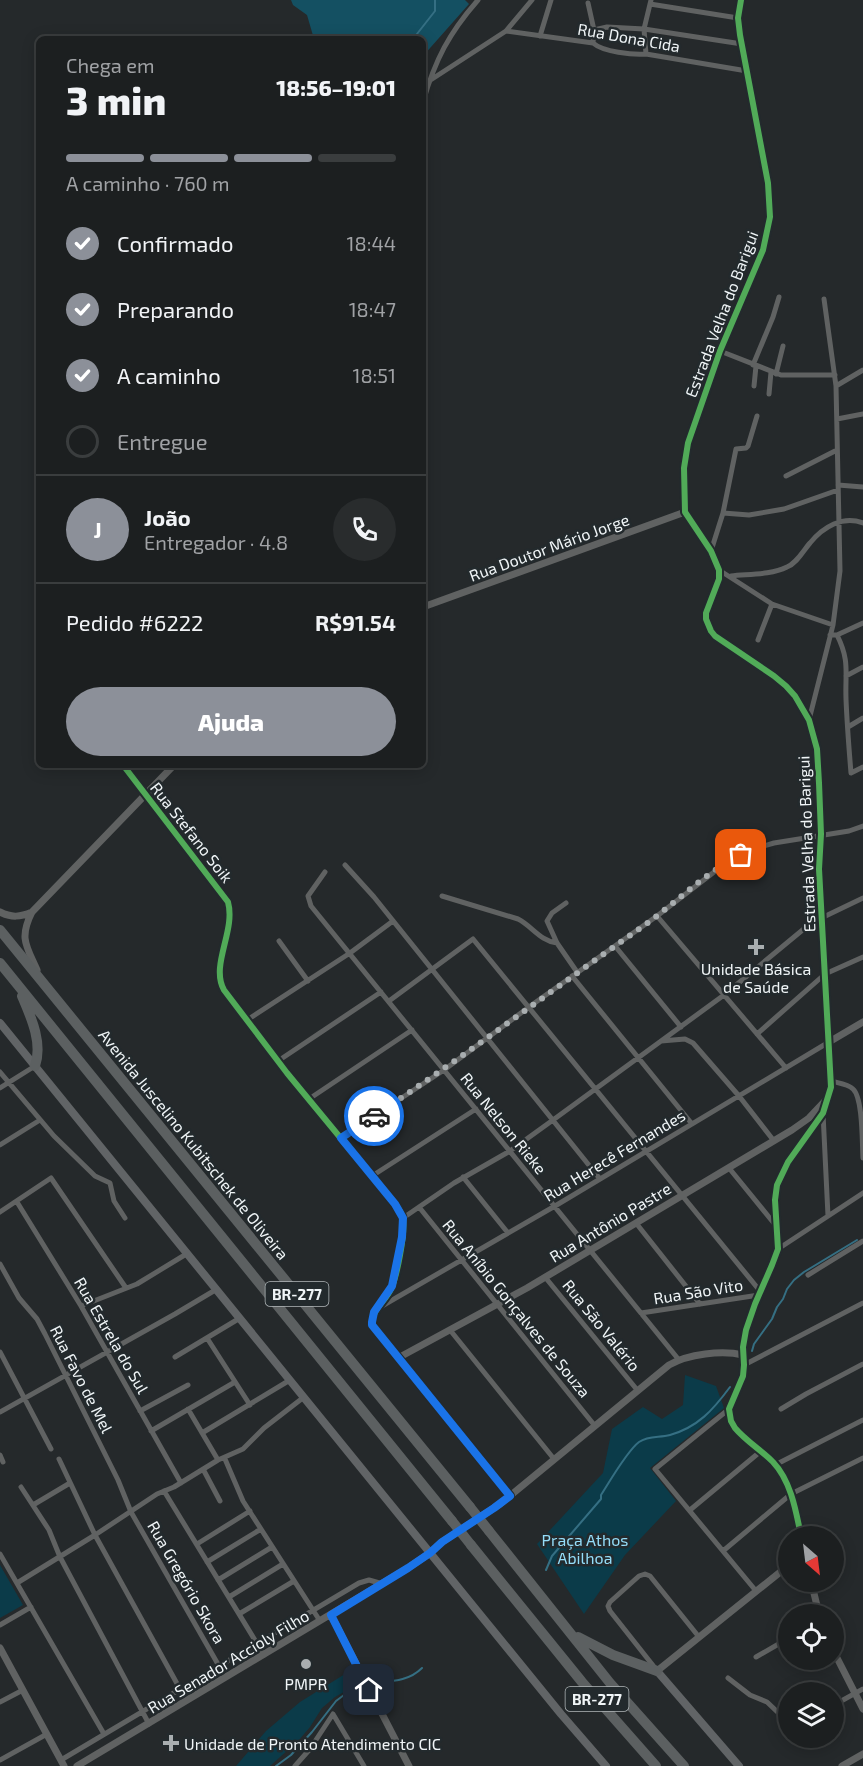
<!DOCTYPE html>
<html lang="pt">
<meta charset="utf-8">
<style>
:root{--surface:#1c1f20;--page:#292c2d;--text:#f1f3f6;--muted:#a0a2a5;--line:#3a3d3e;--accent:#8c9099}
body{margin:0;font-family:"Exo 2",sans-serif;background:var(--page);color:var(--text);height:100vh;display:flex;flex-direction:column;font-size:22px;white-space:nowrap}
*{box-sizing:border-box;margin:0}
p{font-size:20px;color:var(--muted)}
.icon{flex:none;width:33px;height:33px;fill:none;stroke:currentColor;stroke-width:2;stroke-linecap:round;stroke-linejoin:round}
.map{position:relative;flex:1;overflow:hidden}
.side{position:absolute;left:36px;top:36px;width:390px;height:732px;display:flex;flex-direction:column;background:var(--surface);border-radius:9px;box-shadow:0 3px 15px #0003,0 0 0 2px var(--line)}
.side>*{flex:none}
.needle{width:39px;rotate:152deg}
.fabs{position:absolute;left:778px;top:1526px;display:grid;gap:12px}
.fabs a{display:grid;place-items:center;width:66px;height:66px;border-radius:50%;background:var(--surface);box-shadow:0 3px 15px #0003,0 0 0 2px var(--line);font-size:30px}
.pin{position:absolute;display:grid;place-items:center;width:51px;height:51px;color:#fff;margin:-26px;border-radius:12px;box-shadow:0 3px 9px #0006}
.courier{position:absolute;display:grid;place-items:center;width:60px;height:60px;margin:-30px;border:4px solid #1a73e8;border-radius:50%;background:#fff;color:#222;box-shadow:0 2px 8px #0007}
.head em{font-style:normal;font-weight:800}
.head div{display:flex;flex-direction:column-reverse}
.head{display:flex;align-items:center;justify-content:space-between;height:102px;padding:0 30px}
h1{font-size:39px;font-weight:800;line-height:45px}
.bar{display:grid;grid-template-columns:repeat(4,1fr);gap:9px 6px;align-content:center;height:72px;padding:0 30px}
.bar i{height:8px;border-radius:4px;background:var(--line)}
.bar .on{background:var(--accent)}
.bar p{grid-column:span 4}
.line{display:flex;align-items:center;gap:15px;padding:0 30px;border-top:2px solid var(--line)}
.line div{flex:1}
.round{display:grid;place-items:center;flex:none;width:63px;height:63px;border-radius:32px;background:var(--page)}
ol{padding:0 30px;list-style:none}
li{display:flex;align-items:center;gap:18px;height:66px}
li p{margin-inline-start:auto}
li .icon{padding:6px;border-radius:50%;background:var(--accent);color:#fff;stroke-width:4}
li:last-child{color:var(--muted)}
li i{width:33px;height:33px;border:3px solid var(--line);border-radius:50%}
.button{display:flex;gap:12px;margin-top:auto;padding:12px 30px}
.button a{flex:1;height:69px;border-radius:36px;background:var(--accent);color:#fff;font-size:24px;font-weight:800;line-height:69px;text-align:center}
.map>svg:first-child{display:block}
.green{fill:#0b3b49}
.forest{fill:#145062}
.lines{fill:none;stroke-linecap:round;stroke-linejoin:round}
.stream{stroke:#356f83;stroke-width:2}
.minor{stroke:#606262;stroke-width:5}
.tertiary{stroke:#606262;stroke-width:7}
.secondary{stroke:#616466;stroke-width:8}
.motorway{stroke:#5c6061;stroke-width:10}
.motorway-bridge{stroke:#5c6061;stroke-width:10}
.cycleway-casing{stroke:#232a2d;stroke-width:10}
.cycleway{stroke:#51ab58;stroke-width:6}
.done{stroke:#a9aeb0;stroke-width:6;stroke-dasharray:0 10.8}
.route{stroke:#1a73e8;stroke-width:8}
.poi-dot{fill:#a9aeb0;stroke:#232a2d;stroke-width:2}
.labels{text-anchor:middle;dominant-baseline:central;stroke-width:5;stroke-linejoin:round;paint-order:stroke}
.shield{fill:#232a2d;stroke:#b2b8ba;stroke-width:1.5}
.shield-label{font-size:15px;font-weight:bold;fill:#f0f5f7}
.street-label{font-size:16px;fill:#f0f5f7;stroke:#232a2d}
.poi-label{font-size:16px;fill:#f0f5f7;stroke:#232a2d}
.park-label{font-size:16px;fill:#94ddf9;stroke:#232a2d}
</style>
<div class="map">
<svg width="863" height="1766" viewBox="0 0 863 1766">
<rect width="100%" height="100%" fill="#25292b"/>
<path class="green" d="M685,1375L716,1386L724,1408L650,1468L676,1501L625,1555L584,1614L537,1544L603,1473L612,1429L643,1407L662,1419L683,1405Z
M0,1565L23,1605L0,1618Z
M353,1669L360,1683L335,1697L322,1708L310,1727L299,1740L270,1766H236L266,1731L300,1702Z"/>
<path class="forest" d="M291,0H465L469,4L423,56V39H314L307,15L293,5Z"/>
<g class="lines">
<path class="stream" d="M413,39L435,11V0
M752,1351L754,1344L772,1319L777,1307L783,1299L787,1289L794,1280L804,1272L857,1240
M546,1570L552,1556L601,1499V1495C610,1481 627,1451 639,1442C649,1435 659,1438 670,1435C698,1427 713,1410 730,1387
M372,1683C390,1681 408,1682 422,1668
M276,1766L291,1755L312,1732L336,1701L352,1689"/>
<path class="minor" d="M588,3L594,30L593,43
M650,4L738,18
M594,30L607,27L644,29L742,44
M506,31L593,43C603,52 633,55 646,54L747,71
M540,36L551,0
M646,54L644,29L651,0
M429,81L506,31L532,0
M423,102C435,60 449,33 478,0
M824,299L836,386
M720,351L781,375H835
M753,365L773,317L779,297
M776,374L783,346
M754,386L756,366
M769,394L771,372
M837,419L863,414
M786,476L837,450
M838,485L863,487
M723,513L749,515L784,509L838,490
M711,551L723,513L736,449L746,448L748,446L757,416
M719,570L772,604L833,625
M731,576C749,574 771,575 787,567C797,563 803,551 810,543C823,527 843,515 863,523
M830,635H837C850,661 845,672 846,699C847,724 849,749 851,773L863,767
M837,635L863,623
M758,640L772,604
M846,676L863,667
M809,720L833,625L840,571L836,386L863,370
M848,727L863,718
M123,765L145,794
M345,865L374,897L600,1179
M325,872L308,896L311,906L679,1360
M442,896L518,919C532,926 540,941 557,943
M566,903L552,913L547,921L557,943L577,972
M657,916L786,1068
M279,941L308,981
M615,946L681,1027
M572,976L692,1124
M389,1001L473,939L760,1291
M247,1020L350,953L393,921
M757,1034L825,974L863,957
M661,1041L685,1039L693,1043L739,1096L774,1141
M278,1061L381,992
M0,1072L54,1136L95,1176L110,1183L114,1201L125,1218
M831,1081C838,1083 848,1084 853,1089C863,1098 862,1143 863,1158
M0,1088L35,1066
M309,1099L412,1030
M823,1113L828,1216
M341,1138L444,1070L529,1007L657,916L731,859L750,850L774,843L849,831L863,826
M0,1145L40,1120
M729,1168L777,1227
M372,1176L476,1109
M463,1177L508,1233
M17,1202L81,1306L181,1483
M419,1207L595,1426
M0,1212L51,1178L126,1288
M403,1218L454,1183L510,1151L553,1120L724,995L811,923L863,898
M636,1223L700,1304
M778,1249L863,1193
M0,1264L19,1298L37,1319L45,1334L118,1480L131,1512L219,1666
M808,1275L863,1241
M545,1277L638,1391
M81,1306L137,1284L188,1253
M382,1306L555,1206L829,1042
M641,1313L759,1295
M450,1330L554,1459
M207,1338L250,1405
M0,1352L51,1449
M175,1357L240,1318
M744,1365L863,1303
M188,1409L218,1460
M729,1409L655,1469L756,1591
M781,1409L806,1394L863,1364
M140,1411L188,1385
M0,1412L175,1314L217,1289
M151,1431L235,1382
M202,1433L290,1380
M0,1455L3,1462
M59,1459L95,1535L180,1689
M225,1459L243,1501L320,1621
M775,1465L863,1420
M203,1469L220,1501
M21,1487L49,1530L60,1557L149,1724
M164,1491L264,1655
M33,1505L70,1483
M690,1510L761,1451
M197,1544L250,1511
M723,1551L791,1494L863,1458
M0,1554L104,1734
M207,1562L261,1529
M218,1580L272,1547
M17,1583L95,1535L157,1494L174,1487L218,1460L243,1449L264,1428L304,1397
M229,1597L283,1564
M239,1614L294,1581
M0,1625L31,1607
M756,1657L789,1638
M655,1668L610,1611L608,1606L610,1602L639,1576L645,1574L650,1576L699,1637
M728,1678L750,1695L767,1702L789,1723
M0,1702L23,1690
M834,1705L863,1689
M0,1760L47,1734
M61,1760L359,1583L369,1580L383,1584
M295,1766L310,1749L333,1714L364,1766"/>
<path class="tertiary" d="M741,0L738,18L740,35L768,183L770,217L763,250L720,351L688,443L684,468L685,512L711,551L719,570V579L706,613V619L711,631L715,636L774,676L786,686L795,696L809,720L817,749L819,783L821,834L819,869L831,1087L823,1113L788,1162L777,1185L775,1200L778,1249L772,1265L755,1304L746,1330L743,1347L744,1365L743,1376L729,1409L731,1421L735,1428C746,1441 761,1450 773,1462C791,1481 796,1511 801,1536
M423,607L685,512
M145,794L228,902C236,931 210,965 224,990L287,1073L395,1204C399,1209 402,1214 403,1220C405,1235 397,1276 391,1289C385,1302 371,1310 372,1325L510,1496
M0,912C12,918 20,917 32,912
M37,970C26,945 19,938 32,912L174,765
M829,1042L863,1022
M398,1358L527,1288L792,1130L809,1118L826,1100
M811,1581L819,1614
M331,1615L409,1766
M0,1648L64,1766
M834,1652L863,1709
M657,1671L789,1565
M77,1766L408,1568L430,1553L442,1542L500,1504L669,1365C688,1354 722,1350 743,1355
M842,1766L863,1754"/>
<path class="secondary" d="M0,1023L478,1612L561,1714L606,1766
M657,1671L739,1766"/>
<path class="motorway" d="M0,930L470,1507
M0,963L452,1521
M22,996C31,1017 43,1043 35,1066
M489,1531L610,1683L684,1766
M471,1545L582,1682L656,1766
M578,1637L613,1655L657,1671"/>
<path class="motorway-bridge" d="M470,1507L489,1531
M452,1521L471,1545"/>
<defs>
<path id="cycleway" d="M741,0L738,18L740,35L768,183L770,217L763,250L720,351L688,443L684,468L685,512L711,551L719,570V579L706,613V619L711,631L715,636L774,676L786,686L795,696L809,720L817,749L819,783L821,834L819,869L831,1087L823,1113L788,1162L777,1185L775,1200L778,1249L772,1265L755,1304L746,1330L743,1347L744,1365L743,1376L729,1409L731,1421L735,1428C746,1441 761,1450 773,1462C791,1481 796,1511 801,1536
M123,765L228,902C236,931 210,965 224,990L287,1073L395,1204C399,1209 402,1214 403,1220C405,1235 397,1276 391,1289C385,1302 371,1310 372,1325L510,1496"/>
</defs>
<use href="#cycleway" class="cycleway-casing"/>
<use href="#cycleway" class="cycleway"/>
</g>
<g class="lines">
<path class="done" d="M374,1116C465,1056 552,990 642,927C675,904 704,873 741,855"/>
<path class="route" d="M369,1690L331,1615L408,1568L430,1553L442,1542L494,1508L510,1496L372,1325V1322L374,1312L392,1286L402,1237L403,1218L395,1204L341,1138L374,1116"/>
</g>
<g class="poi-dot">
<path d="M753 938h6v6h6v6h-6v6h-6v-6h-6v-6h6z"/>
<circle cx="306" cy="1664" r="6"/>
<path d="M168 1734h6v6h6v6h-6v6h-6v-6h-6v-6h6z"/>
</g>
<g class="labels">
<g class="shield">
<rect x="265.5" y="1282" width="63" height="24" rx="4.5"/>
<rect x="565.5" y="1687" width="63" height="24" rx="4.5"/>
</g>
<g class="shield-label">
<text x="297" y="1294">BR-277</text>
<text x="597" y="1699">BR-277</text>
</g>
<g class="street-label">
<text transform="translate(629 37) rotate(10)">Rua Dona Cida</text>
<text transform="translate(721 314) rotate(-69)">Estrada Velha do Barigui</text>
<text transform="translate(549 547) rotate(-20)">Rua Doutor Mário Jorge</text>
<text transform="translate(192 832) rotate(52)">Rua Stefano Soik</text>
<text transform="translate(806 844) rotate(-92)">Estrada Velha do Barigui</text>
<text transform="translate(504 1123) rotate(51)">Rua Nelson Rieke</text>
<text transform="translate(194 1144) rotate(51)">Avenida Juscelino Kubitschek de Oliveira</text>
<text transform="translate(614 1155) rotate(-31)">Rua Herecê Fernandes</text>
<text transform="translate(610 1222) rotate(-31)">Rua Antônio Pastre</text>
<text transform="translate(698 1291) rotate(-9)">Rua São Vito</text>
<text transform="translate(517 1308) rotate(51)">Rua Aníbio Gonçalves de Souza</text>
<text transform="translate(602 1325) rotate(51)">Rua São Valério</text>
<text transform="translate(112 1335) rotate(60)">Rua Estrela do Sul</text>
<text transform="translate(82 1379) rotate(63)">Rua Favo de Mel</text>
<text transform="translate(187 1582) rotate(60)">Rua Gregório Skora</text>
<text transform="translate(228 1661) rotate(-31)">Rua Senador Accioly Filho</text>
</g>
<g class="poi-label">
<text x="756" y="968">Unidade Básica<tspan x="756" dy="18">de Saúde</tspan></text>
<text x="306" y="1683">PMPR</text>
<text x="184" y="1743" text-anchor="start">Unidade de Pronto Atendimento CIC</text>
</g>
<g class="park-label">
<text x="585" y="1539">Praça Athos<tspan x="585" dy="18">Abilhoa</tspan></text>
</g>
</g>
</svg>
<div class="fabs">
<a><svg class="needle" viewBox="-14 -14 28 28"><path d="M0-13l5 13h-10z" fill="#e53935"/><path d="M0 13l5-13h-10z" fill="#a0a2a5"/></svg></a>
<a><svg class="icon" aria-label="locate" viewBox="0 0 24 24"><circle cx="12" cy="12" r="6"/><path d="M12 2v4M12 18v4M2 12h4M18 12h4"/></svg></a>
<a><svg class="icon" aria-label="layers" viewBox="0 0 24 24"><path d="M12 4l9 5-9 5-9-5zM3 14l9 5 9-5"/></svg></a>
</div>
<div class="pin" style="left:741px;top:855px;background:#ea580c"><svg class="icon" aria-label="bag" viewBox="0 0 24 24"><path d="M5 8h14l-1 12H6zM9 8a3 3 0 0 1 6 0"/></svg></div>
<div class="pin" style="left:369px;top:1690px;background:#1f2937"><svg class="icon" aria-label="home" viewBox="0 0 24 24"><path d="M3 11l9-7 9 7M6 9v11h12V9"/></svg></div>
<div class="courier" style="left:374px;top:1116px"><svg class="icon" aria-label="car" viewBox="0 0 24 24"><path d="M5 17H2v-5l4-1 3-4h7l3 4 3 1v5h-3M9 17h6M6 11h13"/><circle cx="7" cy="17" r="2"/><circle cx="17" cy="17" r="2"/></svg></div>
<section class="side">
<div class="head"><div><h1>3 min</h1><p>Chega em</p></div><em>18:56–19:01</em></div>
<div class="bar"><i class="on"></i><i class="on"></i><i class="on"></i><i></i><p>A caminho · 760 m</p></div>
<ol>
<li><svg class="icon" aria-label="check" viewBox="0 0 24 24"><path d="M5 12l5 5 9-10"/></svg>Confirmado<p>18:44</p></li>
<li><svg class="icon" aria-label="check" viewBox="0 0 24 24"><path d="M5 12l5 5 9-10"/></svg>Preparando<p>18:47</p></li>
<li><svg class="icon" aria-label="check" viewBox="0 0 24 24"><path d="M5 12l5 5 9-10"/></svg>A caminho<p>18:51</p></li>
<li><i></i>Entregue</li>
</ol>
<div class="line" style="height:108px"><b class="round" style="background:var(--accent);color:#fff">J</b><div><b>João</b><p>Entregador · 4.8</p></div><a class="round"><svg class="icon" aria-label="phone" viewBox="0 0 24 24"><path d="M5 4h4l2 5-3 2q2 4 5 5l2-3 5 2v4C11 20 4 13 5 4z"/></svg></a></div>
<div class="line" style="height:78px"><div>Pedido #6222</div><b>R$91.54</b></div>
<div class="button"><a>Ajuda</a></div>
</section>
</div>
